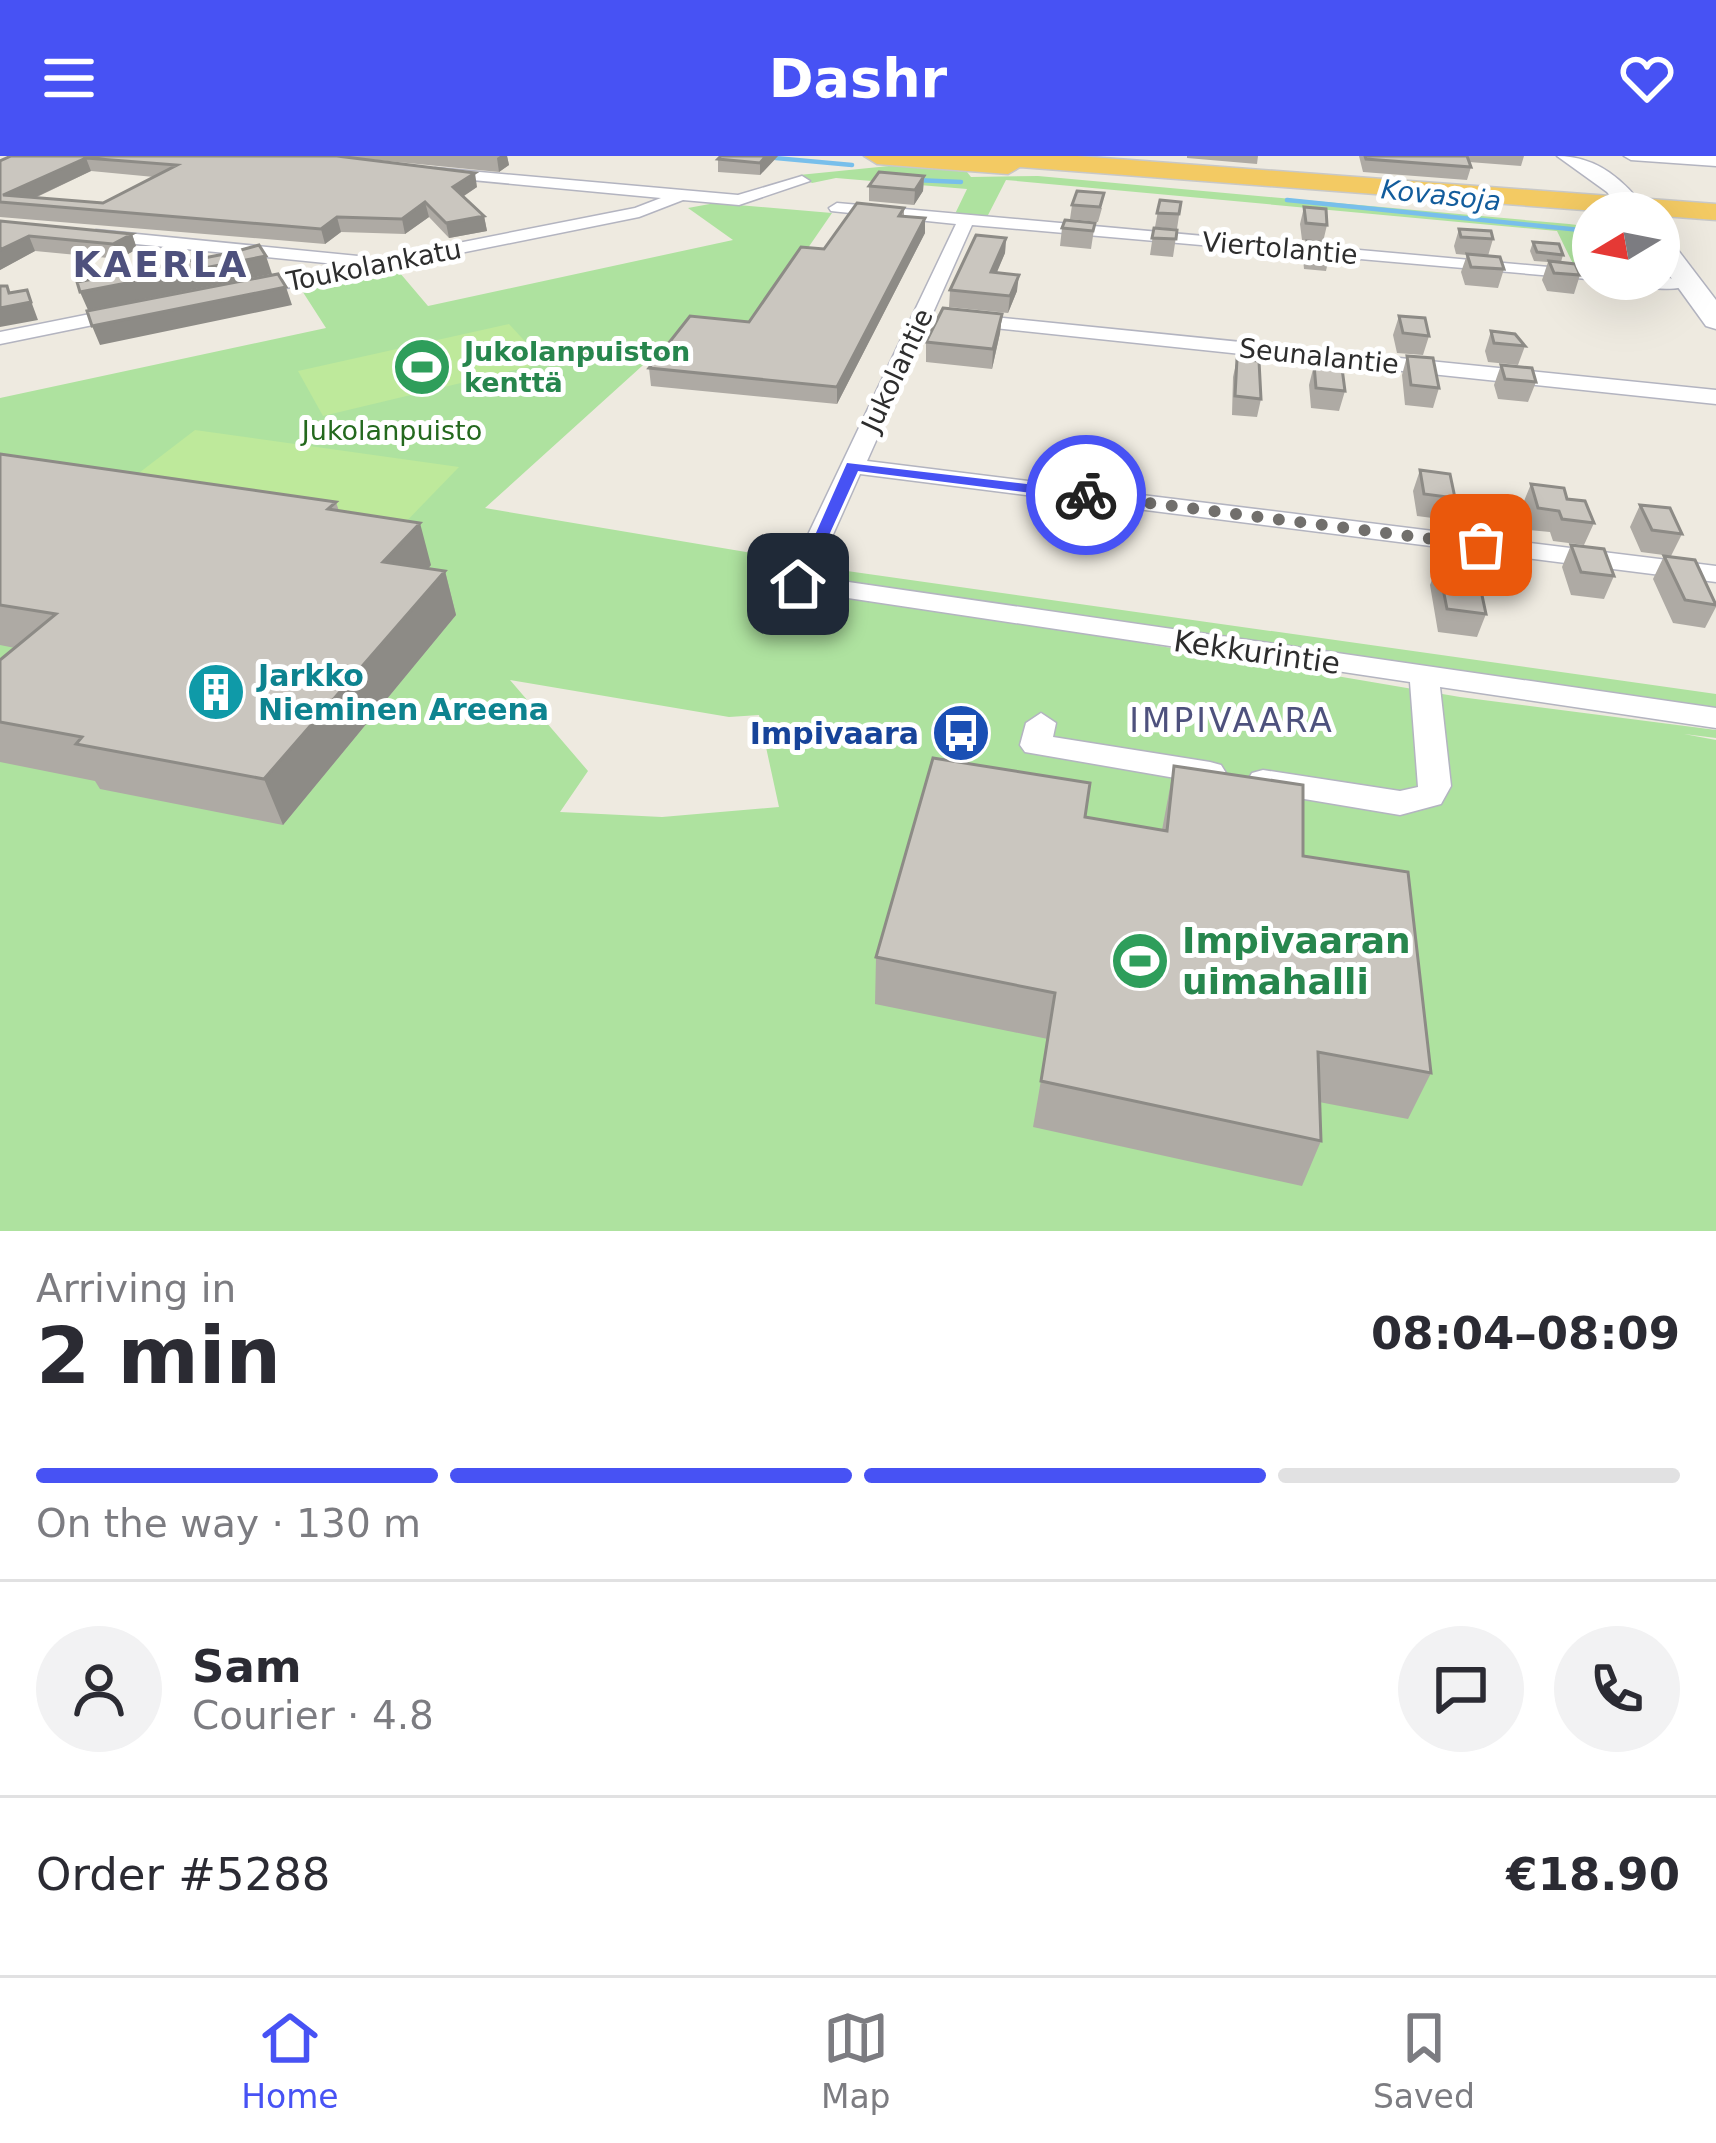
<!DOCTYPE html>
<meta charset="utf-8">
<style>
:root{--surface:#fff;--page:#f2f2f3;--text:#2b2b33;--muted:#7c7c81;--line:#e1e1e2;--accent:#4752f4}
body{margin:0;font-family:"DejaVu Sans",sans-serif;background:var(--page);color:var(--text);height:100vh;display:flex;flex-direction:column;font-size:45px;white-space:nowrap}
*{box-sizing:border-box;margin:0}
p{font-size:39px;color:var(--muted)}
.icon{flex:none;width:66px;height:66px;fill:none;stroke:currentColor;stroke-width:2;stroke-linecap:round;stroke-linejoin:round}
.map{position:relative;height:1075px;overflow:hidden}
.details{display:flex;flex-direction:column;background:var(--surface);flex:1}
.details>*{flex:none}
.needle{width:78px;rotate:260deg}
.buttons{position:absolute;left:1572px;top:36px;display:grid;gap:24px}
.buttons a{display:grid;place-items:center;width:108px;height:108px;border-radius:50%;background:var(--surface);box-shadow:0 12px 48px #0002;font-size:60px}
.pin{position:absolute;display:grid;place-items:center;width:102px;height:102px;color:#fff;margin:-51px;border-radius:24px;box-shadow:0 6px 18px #0006}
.courier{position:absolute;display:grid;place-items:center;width:120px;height:120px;margin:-60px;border:9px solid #4752f4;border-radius:50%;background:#fff;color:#222;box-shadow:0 3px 15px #0007}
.head em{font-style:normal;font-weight:800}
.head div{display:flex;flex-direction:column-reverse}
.head{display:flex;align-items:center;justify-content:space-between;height:204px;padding:0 36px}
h1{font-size:78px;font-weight:800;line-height:90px}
.bar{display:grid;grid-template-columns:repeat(4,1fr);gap:18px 12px;align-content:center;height:144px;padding:0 36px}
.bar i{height:15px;border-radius:9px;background:var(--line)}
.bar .active{background:var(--accent)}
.bar p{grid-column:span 4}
.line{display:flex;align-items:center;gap:30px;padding:0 36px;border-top:3px solid var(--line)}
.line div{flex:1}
.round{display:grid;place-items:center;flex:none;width:126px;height:126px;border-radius:63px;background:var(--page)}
header{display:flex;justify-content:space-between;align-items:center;height:156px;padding:0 36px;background:var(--accent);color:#fff;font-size:54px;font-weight:800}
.dock{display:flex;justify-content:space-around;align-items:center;height:168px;border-top:3px solid var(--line);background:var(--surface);font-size:33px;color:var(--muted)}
.dock a{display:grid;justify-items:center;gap:6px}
.dock .active{color:var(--accent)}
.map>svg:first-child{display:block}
.green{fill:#aee29f;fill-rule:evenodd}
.pitch{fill:#bee99b}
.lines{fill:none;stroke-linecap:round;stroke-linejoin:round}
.stream{stroke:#78bfeb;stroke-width:4.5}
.minor-casing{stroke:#b3b4c0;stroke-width:3}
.secondary-casing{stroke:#b3b4c0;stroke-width:3}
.trunk-casing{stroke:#c8c8c8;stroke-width:3}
.minor{fill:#fff;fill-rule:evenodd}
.secondary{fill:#fff;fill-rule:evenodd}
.trunk{fill:#f3ca63;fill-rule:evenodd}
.wall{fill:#aeaaa4;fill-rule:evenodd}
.shaded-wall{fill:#8d8b86}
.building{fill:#cac6bf;stroke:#8d8b86;stroke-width:3;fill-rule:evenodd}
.route{fill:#4752f4}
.done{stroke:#716f6c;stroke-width:12;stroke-dasharray:0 21.6}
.labels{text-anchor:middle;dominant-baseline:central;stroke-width:10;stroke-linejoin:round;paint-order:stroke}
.far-water-label{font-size:27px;font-style:italic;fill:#125c9c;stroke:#fff}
.far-street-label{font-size:27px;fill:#2d2d2d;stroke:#fff}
.far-leisure-label{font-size:27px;font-weight:bold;fill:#27864d;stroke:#fff;text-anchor:start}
.far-park-label{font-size:27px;fill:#24691e;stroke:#fff}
.street-label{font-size:30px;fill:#2d2d2d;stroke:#fff}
.culture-label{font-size:30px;font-weight:bold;fill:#0d838f;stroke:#fff;text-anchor:start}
.transit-label{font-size:30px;font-weight:bold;fill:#164399;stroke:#fff;text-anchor:end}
.neighbourhood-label{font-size:33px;letter-spacing:3px;fill:#4e517d;stroke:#fff}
.far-district-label{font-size:36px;font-weight:bold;letter-spacing:3px;fill:#4e517d;stroke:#fff}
.near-leisure-label{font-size:36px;font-weight:bold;fill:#27864d;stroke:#fff;text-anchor:start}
</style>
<header><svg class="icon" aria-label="menu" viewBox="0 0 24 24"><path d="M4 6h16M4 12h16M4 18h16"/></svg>Dashr<svg class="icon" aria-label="heart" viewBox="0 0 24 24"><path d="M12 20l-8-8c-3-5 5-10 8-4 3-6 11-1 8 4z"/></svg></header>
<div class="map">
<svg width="1716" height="1075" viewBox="0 0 1716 1075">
<rect width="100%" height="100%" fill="#eeeae0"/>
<path class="green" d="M899,9L967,16L971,21L1038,20L1569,68L1593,71V116L1576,114L1557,75L1006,24L986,63L954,60L967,33L836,22L812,27L799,19Z
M715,47L832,57L755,169L694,163L485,352L752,397L788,427L1460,541L1716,574V582L1684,578L1716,584V1075H0V242L326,172L299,130L394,110L428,150L733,84L688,52ZM510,524L729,561L759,559L779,651L662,661L560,656L588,615Z
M833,413L1716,538V553L840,427L844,418Z"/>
<path class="pitch" d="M509,168L545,207L323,260L298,215Z
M195,274L459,311L397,375L118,333Z"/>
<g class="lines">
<path class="stream" d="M753,0L852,9
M915,24L961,26
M1287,44L1590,75"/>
<defs>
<path id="minor" d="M1624,0H1716V10L1631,4Z
M435,12L738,39L802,20L810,25L739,49L683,44L639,61L242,141L235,139V131L345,109L96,84L87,79L96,74L358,100L367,105L635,52L661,42L430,20Z
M837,47L1593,115V123L1599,124L972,69L867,305L1716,410V426L860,318L814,421L1716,552V572L1440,531L1451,630L1441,648L1400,659L1263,636L1252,633L1247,625L1252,617L1263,614L1400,635L1418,631L1410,526L788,433L785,427L956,68L831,55L829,52Z
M1659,120L1694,127C1678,137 1638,133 1622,123Z
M130,150L137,152V160L0,188V176Z
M964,158L1716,234V248L957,168L954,164Z
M1041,557L1056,567L1053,581L1210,606L1221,609L1226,617L1221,625L1210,628L1025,596L1020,589L1026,567Z"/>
<path id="secondary" d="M1557,0C1598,0 1625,25 1649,57H1624L1607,36Z
M1659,79L1668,81L1716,144V173L1706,170L1659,105Z"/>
<path id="trunk" d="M864,0H1077L1716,48V64L1020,11L1008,18L877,8Z"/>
</defs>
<use href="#minor" class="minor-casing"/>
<use href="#secondary" class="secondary-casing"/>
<use href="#trunk" class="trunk-casing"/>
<use href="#minor" class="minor"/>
<use href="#secondary" class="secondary"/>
<use href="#trunk" class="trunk"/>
</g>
<path class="wall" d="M11,0H507L509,9L499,16L357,2L477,31L464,40L484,60L487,75L449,82L429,61L405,78L341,76L325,88L0,61V5ZM91,15L154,21L103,47L35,42Z
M778,0L760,19L718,16V3Z
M1187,0H1258L1257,8L1187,2Z
M1359,0H1524L1521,10L1469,6L1471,11L1467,24L1363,16Z
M924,20L923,35L914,49L869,45V30Z
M1160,44L1181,46L1177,73L1155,71Z
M1072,49L1102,52L1098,66L1070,63Z
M1304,51L1327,69L1323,86L1330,97L1326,115L1304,113L1303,103L1307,85L1319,86L1302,84L1300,68Z
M904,52V60L925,62V77L837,248L651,230L649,212L749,166L824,93Z
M0,65L132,78L137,93L119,103L35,95L0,114Z
M1095,67L1091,93L1060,90L1062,72Z
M1154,72L1177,74L1173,101L1150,99Z
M1459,73L1493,83L1488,100L1504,113L1498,132L1465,129L1461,116L1467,99L1456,98L1454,90Z
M1006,82L1005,97L996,117L1017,135L1008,157L949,151L950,134Z
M1533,86L1563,99L1561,106L1580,119L1574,138L1547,135L1542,124L1548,106L1534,105L1530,95Z
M1002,158L1000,177L992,213L926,206V186Z
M1399,160L1429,180L1423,199L1397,197L1393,179Z
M1491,175L1525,190L1518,209L1488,206L1485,195Z
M1407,200L1439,232L1433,252L1405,249L1402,219Z
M1237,203L1261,243L1257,261L1232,259L1233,221Z
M1314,209L1345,235L1339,255L1311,252L1309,229Z
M1501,209L1536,226L1528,246L1498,243L1494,229Z
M0,298L336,346L339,355L431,409L428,413L445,415L456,459L283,669L100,633L95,625L0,606V504L15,492L0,489Z
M1420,314L1455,342L1448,364L1417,360L1413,335Z
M1531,328L1567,343L1594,367L1584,389L1553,385L1550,376L1529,374L1522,350Z
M1640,349L1682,378L1671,400L1641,396L1630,371Z
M1571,389L1614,420L1604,443L1571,439L1562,411Z
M1664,400L1716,446V451L1705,472L1673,467L1653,423Z
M1438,407L1486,458L1477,481L1438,476L1430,429Z
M1174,610L1303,700L1431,917L1408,963L1319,946L1321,985L1302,1030L1033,971L1048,883L875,848L876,801L1085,661L1162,674Z"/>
<path class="shaded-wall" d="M500,0H507L509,9L499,16L497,2Z
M766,0H778L760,19V7Z
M86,2L91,15L21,48L3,39Z
M475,17L477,31L456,45L453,31Z
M924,20L923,35L914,49L915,34Z
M425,46L429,61L405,78L402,63Z
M484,60L487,75L449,82L446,67Z
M337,61L341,76L325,88L321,73Z
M925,62V77L837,248V231Z
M132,78L137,93L119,103L113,88Z
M29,80L35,95L0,114V94Z
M1006,82L1005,97L990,133L991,116Z
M266,100L272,118L88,154L80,136Z
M1019,119L1017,135L1008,157L1010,140Z
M286,131L292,149L100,189L92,170Z
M27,134L38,164L0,171V152L15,149Z
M1002,158L1000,177L992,213L993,193Z
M420,367L431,409L395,449L383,406Z
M445,415L456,459L283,669L264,623Z"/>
<path class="building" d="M11,0H337L475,17L453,31L484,60L446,67L425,46L402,63L337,61L321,73L0,46V5ZM86,2L177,9L103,47L3,39Z
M721,0H766L760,7L718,3Z
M1365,0H1467L1471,11L1366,3Z
M879,16L924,20L915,34L869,30Z
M1077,35L1104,37L1100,51L1072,49Z
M1160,44L1181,46L1179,58L1157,57Z
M857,47L904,52L899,60L925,62L837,231L649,212L690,160L749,166L801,91L824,93Z
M1304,51L1326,53L1327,69L1306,67Z
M1065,64L1095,67L1093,75L1062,72Z
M0,65L132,78L113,88L29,80L0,94Z
M1154,72L1177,74L1176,83L1152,82Z
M1459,73L1491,75L1493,83L1461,81Z
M976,79L1006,82L991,116L1019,119L1010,140L950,134Z
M1307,85L1329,87L1330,97L1308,95Z
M1533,86L1559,88L1563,99L1537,96Z
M259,89L266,100L80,136L77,126L230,97Z
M1467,98L1500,101L1504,113L1471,111Z
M1549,105L1575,108L1580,119L1554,117Z
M278,118L286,131L92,170L87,155Z
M0,130H7L9,137L27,134L31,146L0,152Z
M943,152L1002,158L993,193L926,186Z
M1399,160L1425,162L1429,180L1403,177Z
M1491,175L1515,178L1525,190L1494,187Z
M1407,200L1433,202L1439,232L1411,229Z
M1237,203L1259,205L1261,243L1235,240Z
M1314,209L1342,212L1345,235L1316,232Z
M1501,209L1532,212L1536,226L1505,223Z
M0,298L336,346L328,353L420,367L383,406L445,415L264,623L76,588L82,581L0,566V504L56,458L0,449Z
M1420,314L1450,318L1455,342L1424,338Z
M1531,328L1564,332L1567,343L1585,345L1594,367L1562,363L1559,355L1538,352Z
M1640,349L1670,352L1682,378L1652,374Z
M1571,389L1604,393L1614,420L1581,416Z
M1664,400L1695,404L1716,449L1685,444Z
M1438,407L1477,416L1486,458L1447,453Z
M933,602L1090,627L1085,661L1167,675L1174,610L1303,629V700L1408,716L1431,917L1318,896L1321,985L1041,925L1055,837L876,801Z"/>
<path class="route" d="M847,307L1086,335L1094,339L1086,344L858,315L807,428L792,431Z"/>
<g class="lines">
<path class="done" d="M1086,339L1481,389"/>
</g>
<defs>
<symbol id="stadium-disc" viewBox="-11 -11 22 22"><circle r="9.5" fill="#2e9e5b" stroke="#fff"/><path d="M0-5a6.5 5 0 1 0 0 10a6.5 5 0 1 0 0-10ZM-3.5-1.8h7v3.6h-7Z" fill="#fff"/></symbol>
<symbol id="building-disc" viewBox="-11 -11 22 22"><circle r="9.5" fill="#0f9aa8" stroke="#fff"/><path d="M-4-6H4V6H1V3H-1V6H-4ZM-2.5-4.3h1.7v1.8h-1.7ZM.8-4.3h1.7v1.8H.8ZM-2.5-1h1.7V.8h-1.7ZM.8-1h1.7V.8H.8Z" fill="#fff"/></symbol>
<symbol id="bus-disc" viewBox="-11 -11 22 22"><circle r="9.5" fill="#1a4fb4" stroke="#fff"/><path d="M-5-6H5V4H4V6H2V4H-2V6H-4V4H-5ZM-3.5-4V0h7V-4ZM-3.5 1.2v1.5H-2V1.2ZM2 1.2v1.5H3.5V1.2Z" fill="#fff"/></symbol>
</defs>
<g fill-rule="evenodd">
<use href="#stadium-disc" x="389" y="178" width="66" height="66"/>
<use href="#building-disc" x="183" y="503" width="66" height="66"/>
<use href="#bus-disc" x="928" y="544" width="66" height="66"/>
<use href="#stadium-disc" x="1107" y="772" width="66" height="66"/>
</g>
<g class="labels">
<g class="far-water-label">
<text transform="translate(1441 39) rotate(6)">Kovasoja</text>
</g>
<g class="far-street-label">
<text transform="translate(1280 92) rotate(5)">Viertolantie</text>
<text transform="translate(374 109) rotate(-11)">Toukolankatu</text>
<text transform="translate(1319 200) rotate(6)">Seunalantie</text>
<text transform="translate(897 214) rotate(-65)">Jukolantie</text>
</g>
<g class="far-leisure-label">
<text x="464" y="195">Jukolanpuiston<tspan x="464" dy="31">kenttä</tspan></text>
</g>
<g class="far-park-label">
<text x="392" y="274">Jukolanpuisto</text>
</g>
<g class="street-label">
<text transform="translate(1257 496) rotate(8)">Kekkurintie</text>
</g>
<g class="culture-label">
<text x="258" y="519">Jarkko<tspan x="258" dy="34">Nieminen Areena</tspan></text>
</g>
<g class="transit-label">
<text x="919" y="577">Impivaara</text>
</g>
<g class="neighbourhood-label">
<text x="1232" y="564">IMPIVAARA</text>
</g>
<g class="far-district-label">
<text x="161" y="108">KAERLA</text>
</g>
<g class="near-leisure-label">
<text x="1182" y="784">Impivaaran<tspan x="1182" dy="41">uimahalli</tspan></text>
</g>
</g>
</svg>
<div class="buttons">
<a><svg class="needle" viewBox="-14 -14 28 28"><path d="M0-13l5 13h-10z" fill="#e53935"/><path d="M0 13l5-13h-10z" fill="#7c7c81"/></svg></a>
</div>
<div class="pin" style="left:1481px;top:389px;background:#ea580c"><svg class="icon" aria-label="bag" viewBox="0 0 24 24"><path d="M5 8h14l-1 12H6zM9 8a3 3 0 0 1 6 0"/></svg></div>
<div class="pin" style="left:798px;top:428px;background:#1f2937"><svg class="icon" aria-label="home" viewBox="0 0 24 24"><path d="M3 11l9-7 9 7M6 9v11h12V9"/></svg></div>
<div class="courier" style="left:1086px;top:339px"><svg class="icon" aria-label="bike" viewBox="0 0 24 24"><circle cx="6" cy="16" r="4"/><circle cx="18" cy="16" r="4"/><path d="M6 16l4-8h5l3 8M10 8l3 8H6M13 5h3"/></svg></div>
</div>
<section class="details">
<div class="head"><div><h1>2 min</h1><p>Arriving in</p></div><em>08:04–08:09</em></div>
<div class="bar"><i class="active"></i><i class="active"></i><i class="active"></i><i></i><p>On the way · 130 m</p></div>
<div class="line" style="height:216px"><a class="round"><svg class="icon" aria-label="person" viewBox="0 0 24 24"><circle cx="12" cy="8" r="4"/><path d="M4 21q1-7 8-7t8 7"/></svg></a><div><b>Sam</b><p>Courier · 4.8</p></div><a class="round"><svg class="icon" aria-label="chat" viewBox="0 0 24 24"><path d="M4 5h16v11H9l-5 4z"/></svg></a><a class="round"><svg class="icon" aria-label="phone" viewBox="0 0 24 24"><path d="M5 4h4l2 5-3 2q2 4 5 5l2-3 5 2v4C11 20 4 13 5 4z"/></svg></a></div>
<div class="line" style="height:156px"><div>Order #5288</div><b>€18.90</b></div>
</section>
<nav class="dock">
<a class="active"><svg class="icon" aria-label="home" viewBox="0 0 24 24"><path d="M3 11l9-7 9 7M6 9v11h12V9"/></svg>Home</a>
<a><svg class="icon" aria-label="map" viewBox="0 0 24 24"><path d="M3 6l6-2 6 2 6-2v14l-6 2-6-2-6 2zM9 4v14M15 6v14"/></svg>Map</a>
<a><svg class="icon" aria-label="saved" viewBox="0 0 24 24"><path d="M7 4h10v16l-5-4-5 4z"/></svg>Saved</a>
</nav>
